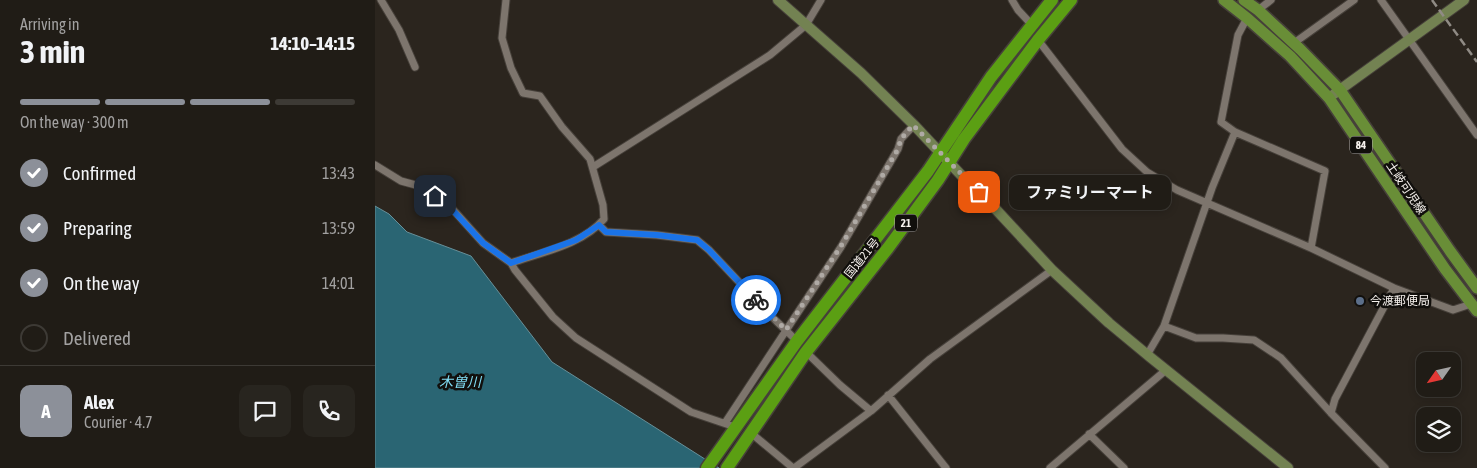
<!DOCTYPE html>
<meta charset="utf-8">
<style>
:root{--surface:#201c16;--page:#28251f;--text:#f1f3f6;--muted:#a2a1a1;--line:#3d3a35;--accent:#8c9099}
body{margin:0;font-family:"Asap Condensed","Noto Sans JP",sans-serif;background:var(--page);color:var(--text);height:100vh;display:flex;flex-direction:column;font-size:19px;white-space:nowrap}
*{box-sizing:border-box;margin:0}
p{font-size:16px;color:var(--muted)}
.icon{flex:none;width:28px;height:28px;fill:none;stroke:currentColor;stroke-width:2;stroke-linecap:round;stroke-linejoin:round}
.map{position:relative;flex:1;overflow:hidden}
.drawer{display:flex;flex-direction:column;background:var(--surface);width:375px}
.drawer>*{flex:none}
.needle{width:32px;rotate:236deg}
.tools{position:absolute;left:1041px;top:352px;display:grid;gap:10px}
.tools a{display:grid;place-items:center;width:45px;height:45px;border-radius:10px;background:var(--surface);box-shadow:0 2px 8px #0003,0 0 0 1px var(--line);font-size:25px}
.pin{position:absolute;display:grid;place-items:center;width:42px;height:42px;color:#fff;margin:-21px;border-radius:10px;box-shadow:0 2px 8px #0006}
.courier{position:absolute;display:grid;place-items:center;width:50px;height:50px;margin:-25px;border:4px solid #1a73e8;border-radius:50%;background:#fff;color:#222;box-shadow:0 1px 6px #0007}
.bubble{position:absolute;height:35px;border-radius:10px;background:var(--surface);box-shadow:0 2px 8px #0003,0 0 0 1px var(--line);font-size:16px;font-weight:700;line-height:35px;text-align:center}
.head em{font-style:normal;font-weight:700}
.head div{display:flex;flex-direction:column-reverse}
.head{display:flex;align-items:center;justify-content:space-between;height:85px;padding:0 20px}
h1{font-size:32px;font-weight:700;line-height:38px}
.bar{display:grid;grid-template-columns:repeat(4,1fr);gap:8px 5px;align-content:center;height:60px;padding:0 20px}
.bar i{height:6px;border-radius:4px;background:var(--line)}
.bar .on{background:var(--accent)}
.bar p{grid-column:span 4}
.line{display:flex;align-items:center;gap:12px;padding:0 20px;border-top:1px solid var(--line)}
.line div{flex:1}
.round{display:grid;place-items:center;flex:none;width:52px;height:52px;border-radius:10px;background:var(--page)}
ol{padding:0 20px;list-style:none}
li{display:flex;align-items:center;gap:15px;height:55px}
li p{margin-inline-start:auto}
li .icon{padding:5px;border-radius:50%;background:var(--accent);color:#fff;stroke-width:4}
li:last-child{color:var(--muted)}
li i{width:28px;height:28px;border:2px solid var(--line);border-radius:50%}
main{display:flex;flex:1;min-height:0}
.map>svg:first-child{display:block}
.water{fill:#2a6573;stroke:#678f98}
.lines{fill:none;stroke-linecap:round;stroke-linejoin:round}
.street-casing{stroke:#46403a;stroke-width:9}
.secondary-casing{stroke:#46403a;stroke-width:12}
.primary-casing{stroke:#46403a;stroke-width:14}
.highway-casing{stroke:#46403a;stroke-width:15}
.street{stroke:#7d756d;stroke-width:7}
.secondary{stroke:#738252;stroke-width:10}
.primary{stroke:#698e37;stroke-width:11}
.highway{stroke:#5b9f13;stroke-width:12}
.rail{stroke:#908b85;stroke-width:2.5;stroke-dasharray:8 4;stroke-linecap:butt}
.done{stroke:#afaaa5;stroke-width:5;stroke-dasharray:0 9}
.route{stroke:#1a73e8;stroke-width:6}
.service-dot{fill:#5c6f8a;stroke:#110f0c;stroke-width:2}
.labels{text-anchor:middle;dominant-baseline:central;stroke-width:5;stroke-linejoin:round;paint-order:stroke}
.shield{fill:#110f0c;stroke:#b1adaa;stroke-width:1}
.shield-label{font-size:11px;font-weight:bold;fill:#f6f1ed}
.street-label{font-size:12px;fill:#f6f1ed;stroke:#110f0c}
.poi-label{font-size:12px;fill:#f6f1ed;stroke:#110f0c;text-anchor:start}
.water-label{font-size:14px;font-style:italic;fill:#81def5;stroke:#110f0c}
</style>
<main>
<section class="drawer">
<div class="head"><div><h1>3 min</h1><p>Arriving in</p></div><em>14:10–14:15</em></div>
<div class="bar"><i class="on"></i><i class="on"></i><i class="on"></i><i></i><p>On the way · 300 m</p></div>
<ol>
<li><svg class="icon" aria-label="check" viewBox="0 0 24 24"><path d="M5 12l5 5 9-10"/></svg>Confirmed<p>13:43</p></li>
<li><svg class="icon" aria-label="check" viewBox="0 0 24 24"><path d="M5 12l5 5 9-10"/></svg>Preparing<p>13:59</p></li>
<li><svg class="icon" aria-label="check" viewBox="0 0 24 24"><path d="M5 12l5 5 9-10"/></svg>On the way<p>14:01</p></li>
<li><i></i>Delivered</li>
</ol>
<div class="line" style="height:90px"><b class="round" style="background:var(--accent);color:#fff">A</b><div><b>Alex</b><p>Courier · 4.7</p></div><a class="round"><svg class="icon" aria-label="chat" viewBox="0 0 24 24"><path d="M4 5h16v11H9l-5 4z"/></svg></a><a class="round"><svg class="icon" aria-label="phone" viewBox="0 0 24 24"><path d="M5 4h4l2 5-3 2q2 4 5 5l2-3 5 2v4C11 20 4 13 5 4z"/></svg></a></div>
</section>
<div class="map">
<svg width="1102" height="468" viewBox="0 0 1102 468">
<rect width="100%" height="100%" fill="#2b251e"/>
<path class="water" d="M0,206L14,214L32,232L96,256L177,362L344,468H0Z"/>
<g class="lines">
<defs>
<path id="street" d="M6,0L24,30L40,67
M131,0L127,38L136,68L148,93L165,96L187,127L215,159L228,205L229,219C207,245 167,252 136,263
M637,0L643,10L657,25
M1006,0L1102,135
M883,10L896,0
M872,18L863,35L846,122L860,132L950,171L936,248
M663,40L747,149L772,172L802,190L936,248L1019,288L1078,310L1096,304
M919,43L979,0
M0,165L26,181L48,187L73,204L108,243L136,263L140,270L178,317L201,338L316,412L360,427
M218,167L395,55L431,25L446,0
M224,225L231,232L282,235L322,240L334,250L396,316L422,341
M789,326L821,338H848L879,340L906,358L956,413L1010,468
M431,352L465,385L496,411
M772,355L789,326L837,188L860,132
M513,395L571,468
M956,413L960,399L1019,288
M350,423L466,247L523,149L526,139L539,125
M376,433L418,468
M714,434L749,468
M419,468L496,411L555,359L677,270
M675,468L791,370"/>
<path id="secondary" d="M403,0L486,73L539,125L587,176L615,203L677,270L734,323L775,357L913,468
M959,94L1089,0"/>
<path id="primary" d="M849,0L872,18L915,56L954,98L1070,269L1102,311
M869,0L883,10L925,49L965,90L1075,251L1102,288"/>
<path id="highway" d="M332,468L422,341L553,171L616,77L677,0
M352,468L431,352L513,248L563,180L589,139L663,40L696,0"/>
</defs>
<use href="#street" class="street-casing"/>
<use href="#secondary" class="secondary-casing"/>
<use href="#primary" class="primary-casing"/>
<use href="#highway" class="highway-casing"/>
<use href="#street" class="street"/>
<use href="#secondary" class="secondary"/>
<use href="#primary" class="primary"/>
<use href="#highway" class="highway"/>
<path class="rail" d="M1057,0L1102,62"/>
</g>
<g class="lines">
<path class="done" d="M381,300L411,330L466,246L523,149L526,139L538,125L604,192"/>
<path class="route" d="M60,196L72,204L108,243L136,263L201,240L224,225L231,232L282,235L322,240L334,250L381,300"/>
</g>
<circle class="service-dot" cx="985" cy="301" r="5"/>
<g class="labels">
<g class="shield">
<rect x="975" y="136.5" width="22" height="17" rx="4"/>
<rect x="520" y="214.5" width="22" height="17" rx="4"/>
</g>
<g class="shield-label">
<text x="986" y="145">84</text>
<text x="531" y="223">21</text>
</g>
<g class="street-label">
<text transform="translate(1031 188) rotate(56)">土岐可児線</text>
<text transform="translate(487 258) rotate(-51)">国道21号</text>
</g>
<g class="poi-label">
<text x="995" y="301">今渡郵便局</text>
</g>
<g class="water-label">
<text x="85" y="382">木曽川</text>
</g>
</g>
</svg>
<div class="tools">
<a><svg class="needle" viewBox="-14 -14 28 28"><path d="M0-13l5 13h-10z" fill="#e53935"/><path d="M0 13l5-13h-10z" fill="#a2a1a1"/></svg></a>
<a><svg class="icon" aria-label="layers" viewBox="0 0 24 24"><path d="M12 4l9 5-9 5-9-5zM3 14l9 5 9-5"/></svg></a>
</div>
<div class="pin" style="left:604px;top:192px;background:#ea580c"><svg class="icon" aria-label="bag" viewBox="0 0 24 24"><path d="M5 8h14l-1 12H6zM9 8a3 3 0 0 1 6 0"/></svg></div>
<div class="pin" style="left:60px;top:196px;background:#1f2937"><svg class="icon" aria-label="home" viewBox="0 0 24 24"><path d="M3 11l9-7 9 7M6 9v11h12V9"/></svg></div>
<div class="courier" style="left:381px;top:300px"><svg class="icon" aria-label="bike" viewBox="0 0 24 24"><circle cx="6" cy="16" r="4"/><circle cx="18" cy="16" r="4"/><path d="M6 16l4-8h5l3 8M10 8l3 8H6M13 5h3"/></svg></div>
<div class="bubble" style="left:634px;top:175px;width:162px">ファミリーマート</div>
</div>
</main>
